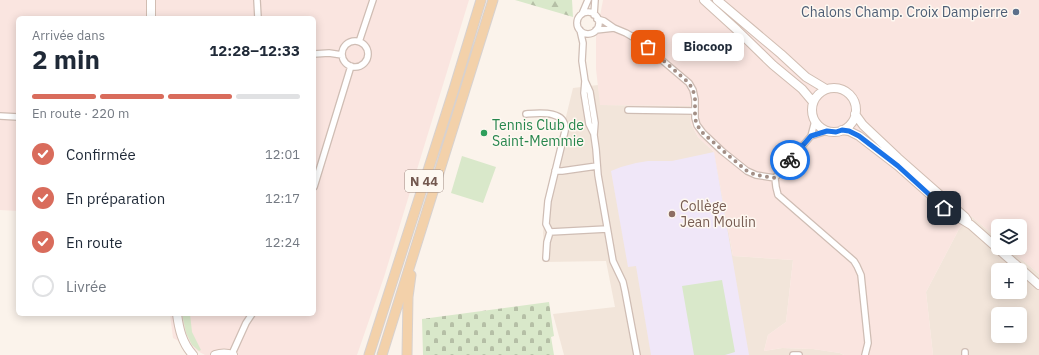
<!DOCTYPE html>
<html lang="fr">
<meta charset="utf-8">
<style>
:root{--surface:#fff;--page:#f6f6f7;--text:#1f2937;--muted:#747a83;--line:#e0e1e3;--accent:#d96c5c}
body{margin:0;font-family:"IBM Plex Sans",sans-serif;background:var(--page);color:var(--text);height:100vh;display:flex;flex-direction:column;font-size:15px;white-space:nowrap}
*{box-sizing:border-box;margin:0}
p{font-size:13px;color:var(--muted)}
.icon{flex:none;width:22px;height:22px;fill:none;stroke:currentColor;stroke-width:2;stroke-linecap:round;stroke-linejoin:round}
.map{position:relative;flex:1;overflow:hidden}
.drawer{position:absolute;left:16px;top:16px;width:300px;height:300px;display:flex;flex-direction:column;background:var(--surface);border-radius:6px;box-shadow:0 2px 10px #0003}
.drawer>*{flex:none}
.tools{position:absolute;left:991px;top:219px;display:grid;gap:8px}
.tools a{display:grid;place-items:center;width:36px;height:36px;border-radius:6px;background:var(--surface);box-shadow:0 2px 10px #0003;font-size:20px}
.pin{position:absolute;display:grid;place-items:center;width:34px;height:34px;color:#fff;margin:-17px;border-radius:8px;box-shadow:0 2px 6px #0006}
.courier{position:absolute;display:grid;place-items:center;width:40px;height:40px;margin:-20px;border:3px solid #1a73e8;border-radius:50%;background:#fff;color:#222;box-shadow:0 1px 5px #0007}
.bubble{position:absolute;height:28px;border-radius:6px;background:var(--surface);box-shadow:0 2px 10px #0003;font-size:13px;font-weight:700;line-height:28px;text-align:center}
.summary em{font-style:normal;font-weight:700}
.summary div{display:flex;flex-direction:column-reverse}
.summary{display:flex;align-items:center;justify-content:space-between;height:68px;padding:0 16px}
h1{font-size:26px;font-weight:700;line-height:30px}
.bar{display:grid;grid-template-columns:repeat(4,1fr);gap:6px 4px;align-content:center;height:48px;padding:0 16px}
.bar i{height:5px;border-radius:3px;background:var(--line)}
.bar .current{background:var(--accent)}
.bar p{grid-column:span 4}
ol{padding:0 16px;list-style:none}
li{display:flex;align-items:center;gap:12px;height:44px}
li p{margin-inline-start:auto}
li .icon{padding:4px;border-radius:50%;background:var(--accent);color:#fff;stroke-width:4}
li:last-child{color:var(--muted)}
li i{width:22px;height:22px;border:2px solid var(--line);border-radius:50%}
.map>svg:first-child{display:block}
.residential{fill:#f2e5da;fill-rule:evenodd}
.commercial{fill:#fae5e0}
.education{fill:#f0e7f8}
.grass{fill:#d9e8ca}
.forest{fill:url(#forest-firs)}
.cemetery{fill:url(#cemetery-stones)}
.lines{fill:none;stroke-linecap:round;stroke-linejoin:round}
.street-casing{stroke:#cfbdb4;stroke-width:8}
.secondary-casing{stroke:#d1bdb2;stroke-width:10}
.primary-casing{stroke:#d8d1ce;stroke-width:11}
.street{stroke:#fff;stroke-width:5.5}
.secondary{stroke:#fff;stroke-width:8}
.primary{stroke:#f3d1aa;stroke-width:9}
.done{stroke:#a38f86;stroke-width:4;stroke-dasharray:0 7.2}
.route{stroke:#1a73e8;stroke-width:5}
.service-dot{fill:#5c6f8a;stroke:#fef8f1;stroke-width:1.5}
.leisure-dot{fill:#2e9e5b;stroke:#fef8f1;stroke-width:1.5}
.education-dot{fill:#8d6e63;stroke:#fef8f1;stroke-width:1.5}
.labels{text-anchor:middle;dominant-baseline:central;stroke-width:3;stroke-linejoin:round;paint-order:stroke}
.shield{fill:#fef8f1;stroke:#9d8980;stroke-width:1}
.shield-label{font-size:13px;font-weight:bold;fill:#745950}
.service-label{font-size:14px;fill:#4e5e75;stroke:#fef8f1;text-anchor:end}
.leisure-label{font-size:14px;fill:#27864d;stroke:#fef8f1;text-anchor:start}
.education-label{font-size:14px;fill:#785e54;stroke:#fef8f1;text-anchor:start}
</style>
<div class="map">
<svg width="1039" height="355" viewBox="0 0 1039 355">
<defs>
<pattern id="forest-firs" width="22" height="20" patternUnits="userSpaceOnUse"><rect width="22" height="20" fill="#d9e8ca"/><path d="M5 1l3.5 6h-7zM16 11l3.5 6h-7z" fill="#b5bfa6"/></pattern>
<pattern id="cemetery-stones" width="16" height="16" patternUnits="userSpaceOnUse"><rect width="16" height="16" fill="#d9e8ca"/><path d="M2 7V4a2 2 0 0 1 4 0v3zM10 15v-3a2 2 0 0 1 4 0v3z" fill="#b5bfa6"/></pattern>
</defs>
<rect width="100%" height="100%" fill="#fbf3eb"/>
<path class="residential" d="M598,85L601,105L690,106L691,124L698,137L714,152L733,256L793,260L786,322L768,335L764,351L782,348L813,349L840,353L844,355H564L553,314L615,307L606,261L545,262L543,232L554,166L573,88Z
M971,216L998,239V248H1008L1039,274V355H933L926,292L959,229ZM998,270H1020V292H998ZM998,314H1020V336H998Z"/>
<path class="commercial" d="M0,0H469L384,277L357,355H205L173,338L170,314H314V18H18V211L0,210Z
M603,0H1039V274L1008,248H1020V226H998V239L971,216L959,229L926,292L933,355H844L840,353L813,349L782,348L764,351L768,335L786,322L793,260L733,256L714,152L698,137L691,124L690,106L600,105L596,69V37Z"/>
<path class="education" d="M714,152L749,355H651L636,266L628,267L611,171L621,167L636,163L648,161H672Z"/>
<path class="grass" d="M462,156L496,167L483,203L451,193Z
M722,280L735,352L725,355H694L682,286Z
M182,314H190L192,332L201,350L199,351L192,345L186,333Z"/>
<path class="forest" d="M515,0H572L573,17Z"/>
<path class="cemetery" d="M549,302L554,336L551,337L554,355H423L422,319Z"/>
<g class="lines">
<defs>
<path id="street" d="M257,0L258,18
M577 23a11 11 0 1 1 22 0a11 11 0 1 1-22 0Z
M582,14L588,0
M594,15L595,0
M597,19L604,21L614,28L626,33L638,40L689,83L693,90L695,99V118L697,125L703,133L722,151L747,171L756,175L775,178
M580,30L583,43L582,61L585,81L584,93L589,124L594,134
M596,30L614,28
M342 54a13 13 0 1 1 26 0a13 13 0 1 1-26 0Z
M359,42L373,0
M314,54L329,53L342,55
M585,81L590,92L595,123L594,135L596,149L598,175L613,261L623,282L625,291L637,355
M628,110L695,111
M526,114C540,113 567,110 565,131L548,201L546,224L550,232
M0,116L18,117
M815,121L811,136L775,178L776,187L778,195L854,261L857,266L861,275L868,343L865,355
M811,136L827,131
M555,171H562L597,166
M314,187L351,66
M550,232L607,229
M546,258L547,242L550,232
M965,352V355
M232,354L246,323L252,314
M793,355H799"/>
<path id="secondary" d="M151,0V18
M704,0L737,30L773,65L802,89L813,102
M717,0L781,54L806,77L826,89
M812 110a22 22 0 1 1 44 0a22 22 0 1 1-44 0Z
M855,114L863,125L898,158L965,217L967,220
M842,130L849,131L859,136L898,166L951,213L971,225L1039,285
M177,314C179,329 182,343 193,355
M215,355C221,353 227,353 233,355"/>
<path id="primary" d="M369,355L454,89L481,0
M382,355L493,0
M407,355L408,297L411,275"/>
</defs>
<use href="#street" class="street-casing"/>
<use href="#secondary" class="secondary-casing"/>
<use href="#primary" class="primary-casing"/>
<use href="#street" class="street"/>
<use href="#secondary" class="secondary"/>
<use href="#primary" class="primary"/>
</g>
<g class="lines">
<path class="done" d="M648,47L689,83L693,90L695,99V118L697,125L703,133L722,150L747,171L756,175L775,178L790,160"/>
<path class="route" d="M790,160L811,136L827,131L836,132L842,130L849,131L859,136L898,166L944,208"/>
</g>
<circle class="service-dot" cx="1016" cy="12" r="4"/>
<circle class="leisure-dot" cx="484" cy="133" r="4"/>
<circle class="education-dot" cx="672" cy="214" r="4"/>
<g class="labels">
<rect class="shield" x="405" y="170" width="38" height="22" rx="3"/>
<g class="shield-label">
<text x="424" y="181">N 44</text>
</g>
<g class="service-label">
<text x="1008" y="12">Chalons Champ. Croix Dampierre</text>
</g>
<g class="leisure-label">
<text x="492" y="125">Tennis Club de<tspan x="492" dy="16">Saint-Memmie</tspan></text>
</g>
<g class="education-label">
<text x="680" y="206">Collège<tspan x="680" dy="16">Jean Moulin</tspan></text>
</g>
</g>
</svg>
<div class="tools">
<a><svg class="icon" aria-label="layers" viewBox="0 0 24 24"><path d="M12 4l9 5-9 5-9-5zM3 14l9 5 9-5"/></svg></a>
<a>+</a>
<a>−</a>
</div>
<div class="pin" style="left:648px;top:47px;background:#ea580c"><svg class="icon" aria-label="bag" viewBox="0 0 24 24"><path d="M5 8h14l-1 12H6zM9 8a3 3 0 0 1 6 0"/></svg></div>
<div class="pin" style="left:944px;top:208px;background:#1f2937"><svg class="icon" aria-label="home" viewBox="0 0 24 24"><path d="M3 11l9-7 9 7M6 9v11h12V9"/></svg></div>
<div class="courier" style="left:790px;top:160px"><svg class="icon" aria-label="bike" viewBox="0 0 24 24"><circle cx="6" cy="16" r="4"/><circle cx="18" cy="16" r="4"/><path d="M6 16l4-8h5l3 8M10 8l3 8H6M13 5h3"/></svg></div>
<div class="bubble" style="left:672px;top:33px;width:72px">Biocoop</div>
<section class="drawer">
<div class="summary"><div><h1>2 min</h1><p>Arrivée dans</p></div><em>12:28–12:33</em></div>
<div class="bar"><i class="current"></i><i class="current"></i><i class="current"></i><i></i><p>En route · 220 m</p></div>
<ol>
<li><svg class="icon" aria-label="check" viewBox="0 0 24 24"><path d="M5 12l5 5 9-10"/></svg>Confirmée<p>12:01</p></li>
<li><svg class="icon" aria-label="check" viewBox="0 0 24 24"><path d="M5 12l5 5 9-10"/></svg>En préparation<p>12:17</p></li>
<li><svg class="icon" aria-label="check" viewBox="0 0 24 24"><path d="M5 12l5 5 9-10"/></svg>En route<p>12:24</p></li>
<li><i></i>Livrée</li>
</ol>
</section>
</div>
